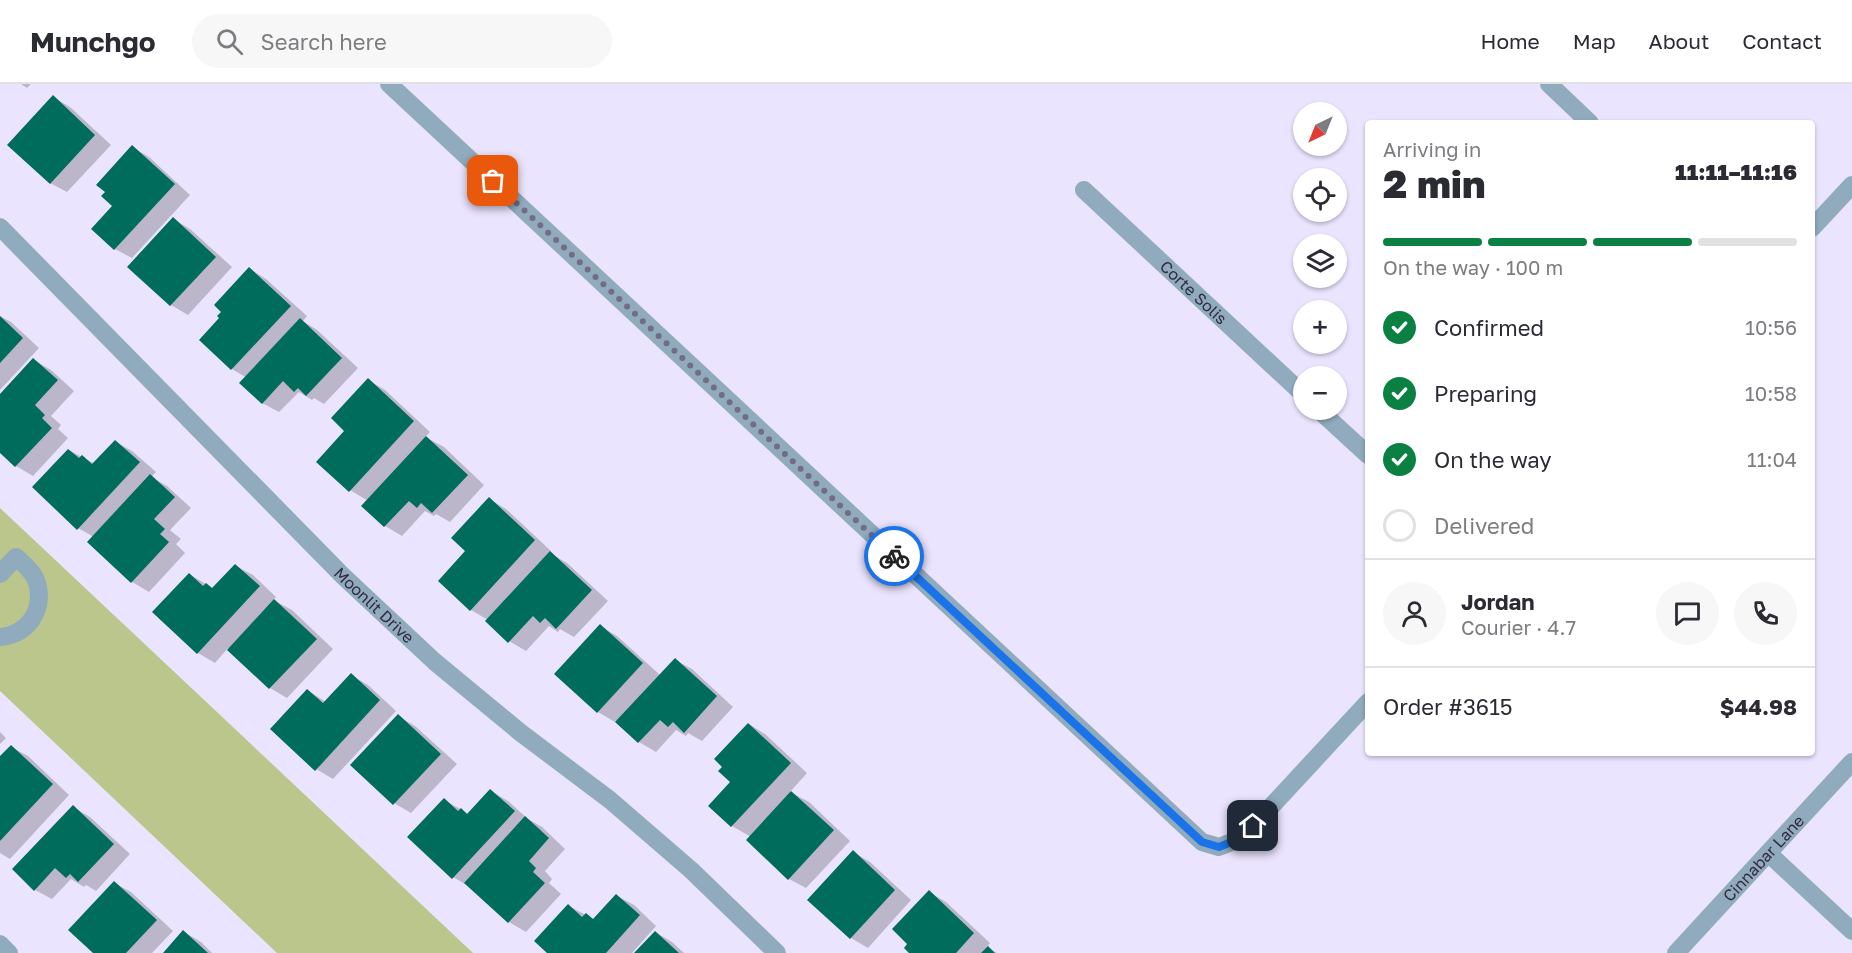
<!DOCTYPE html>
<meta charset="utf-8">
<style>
:root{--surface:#fff;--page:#f7f7f7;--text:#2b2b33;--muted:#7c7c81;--line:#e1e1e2;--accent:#0b8043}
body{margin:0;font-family:"Golos Text",sans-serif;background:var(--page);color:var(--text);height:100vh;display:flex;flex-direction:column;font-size:22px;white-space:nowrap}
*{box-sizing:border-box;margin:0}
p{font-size:20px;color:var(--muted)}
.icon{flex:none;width:33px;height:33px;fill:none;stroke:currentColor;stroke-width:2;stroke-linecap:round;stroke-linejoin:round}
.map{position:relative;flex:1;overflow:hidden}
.sheet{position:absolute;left:1365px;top:36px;width:450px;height:636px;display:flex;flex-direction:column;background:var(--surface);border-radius:6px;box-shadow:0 2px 4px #0004}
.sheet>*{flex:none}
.needle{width:39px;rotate:223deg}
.controls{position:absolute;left:1293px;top:18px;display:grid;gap:12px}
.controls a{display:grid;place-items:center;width:54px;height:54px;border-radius:50%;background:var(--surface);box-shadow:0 2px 4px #0004;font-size:30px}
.pin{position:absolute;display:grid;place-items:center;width:51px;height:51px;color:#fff;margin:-26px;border-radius:12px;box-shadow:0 3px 9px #0006}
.courier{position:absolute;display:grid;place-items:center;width:60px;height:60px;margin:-30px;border:4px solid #1a73e8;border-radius:50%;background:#fff;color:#222;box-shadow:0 2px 8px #0007}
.headline em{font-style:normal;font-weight:800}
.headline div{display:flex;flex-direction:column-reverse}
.headline{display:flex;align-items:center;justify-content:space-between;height:102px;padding:0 18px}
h1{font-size:39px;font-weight:800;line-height:45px}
.bar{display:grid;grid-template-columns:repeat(4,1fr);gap:9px 6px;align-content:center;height:72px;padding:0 18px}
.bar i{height:8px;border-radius:4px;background:var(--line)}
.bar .selected{background:var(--accent)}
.bar p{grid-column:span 4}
.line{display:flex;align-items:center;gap:15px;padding:0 18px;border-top:2px solid var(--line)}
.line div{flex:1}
.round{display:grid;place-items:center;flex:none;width:63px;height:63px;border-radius:32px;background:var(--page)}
ol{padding:0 18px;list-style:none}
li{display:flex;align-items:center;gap:18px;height:66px}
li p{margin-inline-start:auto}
li .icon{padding:6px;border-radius:50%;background:var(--accent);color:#fff;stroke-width:4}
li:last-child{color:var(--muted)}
li i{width:33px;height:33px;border:3px solid var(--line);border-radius:50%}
header{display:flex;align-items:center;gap:36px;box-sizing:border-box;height:84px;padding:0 30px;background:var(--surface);border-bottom:2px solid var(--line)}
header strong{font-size:28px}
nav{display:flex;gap:33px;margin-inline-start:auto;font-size:21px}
.search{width:420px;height:54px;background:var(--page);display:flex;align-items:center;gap:15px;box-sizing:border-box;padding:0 21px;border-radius:33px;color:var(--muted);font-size:22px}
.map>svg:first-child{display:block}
.green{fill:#bbc68c}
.shadow{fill:#0003}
.building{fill:#006c5b}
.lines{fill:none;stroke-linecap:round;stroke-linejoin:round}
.minor{stroke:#90abbd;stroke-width:18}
.done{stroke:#736c84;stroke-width:6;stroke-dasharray:0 10.8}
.route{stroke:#1a73e8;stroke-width:8}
.labels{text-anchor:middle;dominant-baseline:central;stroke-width:6;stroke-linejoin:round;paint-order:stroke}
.street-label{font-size:16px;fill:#322b43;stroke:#fff}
</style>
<header>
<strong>Munchgo</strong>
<div class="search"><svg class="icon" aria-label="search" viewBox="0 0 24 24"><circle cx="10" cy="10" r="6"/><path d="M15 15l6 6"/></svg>Search here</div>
<nav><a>Home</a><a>Map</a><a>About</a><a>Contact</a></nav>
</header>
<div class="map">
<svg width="1852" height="869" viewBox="0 0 1852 869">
<rect width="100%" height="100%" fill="#ebe4fe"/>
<path class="green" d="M0,424L473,869H277L0,607Z"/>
<path class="shadow" d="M21,0H31L27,4Z
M53,13L70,23L111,61L67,108L50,99Z
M132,63L149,73L190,111L132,174L115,165V122Z
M173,135L190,145L232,183L188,231L171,221L129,183Z
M250,185L266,195L307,232L303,237L317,246L358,284L324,320L314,314L312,316L299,308L279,328L262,319L247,294L232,285L221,234Z
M0,232L11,238L39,264L0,306Z
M34,276L51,286L74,307L51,332L61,341L58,345L68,354L33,392L16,382L0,367V312Z
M368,296L385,306L430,348L425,353L444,363L484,401L450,438L436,430L434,432L425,427L402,452L385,442L363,422L368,417L350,406L346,347Z
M116,358L132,367L156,388L151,393L167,402L191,424L170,446L181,455L176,460L185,469L149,508L132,498L89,458L94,453L78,444L69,366L95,380Z
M489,415L506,425L551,467L550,469L567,479L608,517L574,553L560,545L558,548L549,542L526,567L509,557L488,536L471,526L467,467Z
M236,482L253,491L276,513L273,516L292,526L333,565L287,614L270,604L228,564L215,579L198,569L189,490L214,505Z
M600,542L617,552L660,591L675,576L692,585L733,623L702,657L688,649L686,652L676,646L656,668L639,658L616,636L615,638L598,628Z
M351,591L368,601L396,627L333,695L316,685L307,606L326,618Z
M398,632L415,642L457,680L411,729L394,719Z
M749,640L765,650L807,689L790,708L809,718L850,757L806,804L789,795L748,756L751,753L732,742L710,722L732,698Z
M0,648L6,654L0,660Z
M11,663L28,672L69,711L10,775L0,769V674Z
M491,707L508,717L528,735L542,743L565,765L545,787L552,795L549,799L561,810L526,848L509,838L470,803L453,793L444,716L469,730Z
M73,723L90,733L130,770L96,807L86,801L84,803L71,795L52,815L35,806Z
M853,768L870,778L911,816L868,864L851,854Z
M114,799L131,808L173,847L152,869H95Z
M929,808L946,818L990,859L987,863L997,869H911Z
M617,812L634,821L656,842L632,869H549L569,822L595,836Z
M184,848L201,858L212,869H165Z
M655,848L672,858L684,869H636Z"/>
<path class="building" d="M53,11L95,51L50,100L7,61Z
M132,61L175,100L114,166L91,145L112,122L101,112L105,108L96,101Z
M173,133L216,173L170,222L127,183Z
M249,183L291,222L231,286L199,256L219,234L217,232L221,228L214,221Z
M0,232L23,254L0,279Z
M300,234L342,274L306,312L298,304L294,308L283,297L262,320L239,299Z
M33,274L58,296L35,321L45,331L42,334L52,344L15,383L0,369V310Z
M368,294L414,337L349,408L316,378L344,347L331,334Z
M426,352L468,391L432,429L421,419L417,424L409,417L384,443L361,422Z
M115,356L140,378L77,446L32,403L68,365L79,374L82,371L92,380Z
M150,390L175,413L154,435L165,445L160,450L169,458L131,499L87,458Z
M489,413L535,456L470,527L438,497L465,467L451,454Z
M550,467L592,506L556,545L545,534L540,539L533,532L508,559L485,537Z
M235,480L260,502L197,570L152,528L189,489L203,502L206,499L212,504Z
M274,515L317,555L269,605L227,566Z
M600,540L643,579L597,629L554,590Z
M675,574L717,612L684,649L673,638L668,643L660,636L638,659L615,638Z
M351,589L380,616L315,687L270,645L307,605L323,619Z
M398,630L441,670L393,721L350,681Z
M748,639L791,679L731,743L708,722L730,698L718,687L722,683L714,675Z
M11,661L53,700L0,757V672Z
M490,705L515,727L452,795L407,753L444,714L458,727L461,724L467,730Z
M791,707L834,746L788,796L746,756Z
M73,721L114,760L78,798L70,790L66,794L55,784L34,807L12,785Z
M525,732L549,754L529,777L536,784L533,788L545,799L508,839L464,799Z
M853,766L895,806L850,855L807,816Z
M114,797L157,836L126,869H93L68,846Z
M929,806L974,849L956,869H909L904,864L907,860L892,845Z
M616,810L640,831L606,869H547L534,857L568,820L582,833L586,829L593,835Z
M183,846L208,869H163Z
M655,847L679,869H634Z
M988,862L995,869H981Z"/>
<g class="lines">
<g class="minor">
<path d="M389,0L1202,758L1219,763L1234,757L1253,742L1368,618"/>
<path d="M1549,0L1590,39"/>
<path id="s1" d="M1084,106L1304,311"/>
<path id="s2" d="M0,143L343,492L435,578L521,649L610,716L691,786L777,869"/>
<path d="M1812,144L1852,101"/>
<path d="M1319,326L1368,371"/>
<path d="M0,490L16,473C25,481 36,490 38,503C43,529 26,551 0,553"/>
<path d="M1768,769L1852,847"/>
<path d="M0,860L9,869"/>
<path id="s3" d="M1676,869L1852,678"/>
</g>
</g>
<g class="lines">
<path class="done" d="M493,97L894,472"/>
<path class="route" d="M894,472L1202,758L1219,763L1234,757L1253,742"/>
</g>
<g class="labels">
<g class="street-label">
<text stroke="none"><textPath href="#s1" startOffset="150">Corte Solis</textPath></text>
<text stroke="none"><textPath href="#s2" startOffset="532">Moonlit Drive</textPath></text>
<text stroke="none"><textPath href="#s3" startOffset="129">Cinnabar Lane</textPath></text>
</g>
</g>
</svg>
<div class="controls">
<a><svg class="needle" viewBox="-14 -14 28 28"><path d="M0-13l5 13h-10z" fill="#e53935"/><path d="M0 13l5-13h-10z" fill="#7c7c81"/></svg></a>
<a><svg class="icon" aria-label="locate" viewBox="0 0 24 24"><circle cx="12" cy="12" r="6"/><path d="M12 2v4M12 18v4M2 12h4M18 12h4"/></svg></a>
<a><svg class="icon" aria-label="layers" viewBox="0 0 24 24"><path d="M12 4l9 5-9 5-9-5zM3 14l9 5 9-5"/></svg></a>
<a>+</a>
<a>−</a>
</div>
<div class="pin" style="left:493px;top:97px;background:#ea580c"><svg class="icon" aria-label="bag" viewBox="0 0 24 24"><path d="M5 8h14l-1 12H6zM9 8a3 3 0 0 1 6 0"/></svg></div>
<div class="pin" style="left:1253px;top:742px;background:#1f2937"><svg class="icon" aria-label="home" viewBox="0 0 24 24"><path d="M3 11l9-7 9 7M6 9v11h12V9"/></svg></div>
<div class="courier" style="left:894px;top:472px"><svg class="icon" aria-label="bike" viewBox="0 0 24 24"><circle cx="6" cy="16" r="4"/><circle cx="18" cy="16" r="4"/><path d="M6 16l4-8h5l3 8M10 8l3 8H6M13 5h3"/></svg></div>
<section class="sheet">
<div class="headline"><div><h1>2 min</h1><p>Arriving in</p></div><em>11:11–11:16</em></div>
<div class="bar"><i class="selected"></i><i class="selected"></i><i class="selected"></i><i></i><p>On the way · 100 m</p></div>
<ol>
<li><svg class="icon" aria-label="check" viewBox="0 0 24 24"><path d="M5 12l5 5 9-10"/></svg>Confirmed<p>10:56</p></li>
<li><svg class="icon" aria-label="check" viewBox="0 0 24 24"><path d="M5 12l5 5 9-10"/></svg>Preparing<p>10:58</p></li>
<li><svg class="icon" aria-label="check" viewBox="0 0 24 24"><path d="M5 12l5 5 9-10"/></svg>On the way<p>11:04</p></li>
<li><i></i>Delivered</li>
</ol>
<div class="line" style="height:108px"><a class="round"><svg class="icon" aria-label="person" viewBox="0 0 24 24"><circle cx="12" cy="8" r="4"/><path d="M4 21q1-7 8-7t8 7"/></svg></a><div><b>Jordan</b><p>Courier · 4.7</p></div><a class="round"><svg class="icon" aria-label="chat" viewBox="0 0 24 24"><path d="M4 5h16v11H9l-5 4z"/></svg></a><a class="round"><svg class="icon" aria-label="phone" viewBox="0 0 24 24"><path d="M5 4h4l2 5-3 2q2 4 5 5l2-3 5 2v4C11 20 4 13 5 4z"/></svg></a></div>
<div class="line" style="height:78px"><div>Order #3615</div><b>$44.98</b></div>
</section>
</div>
